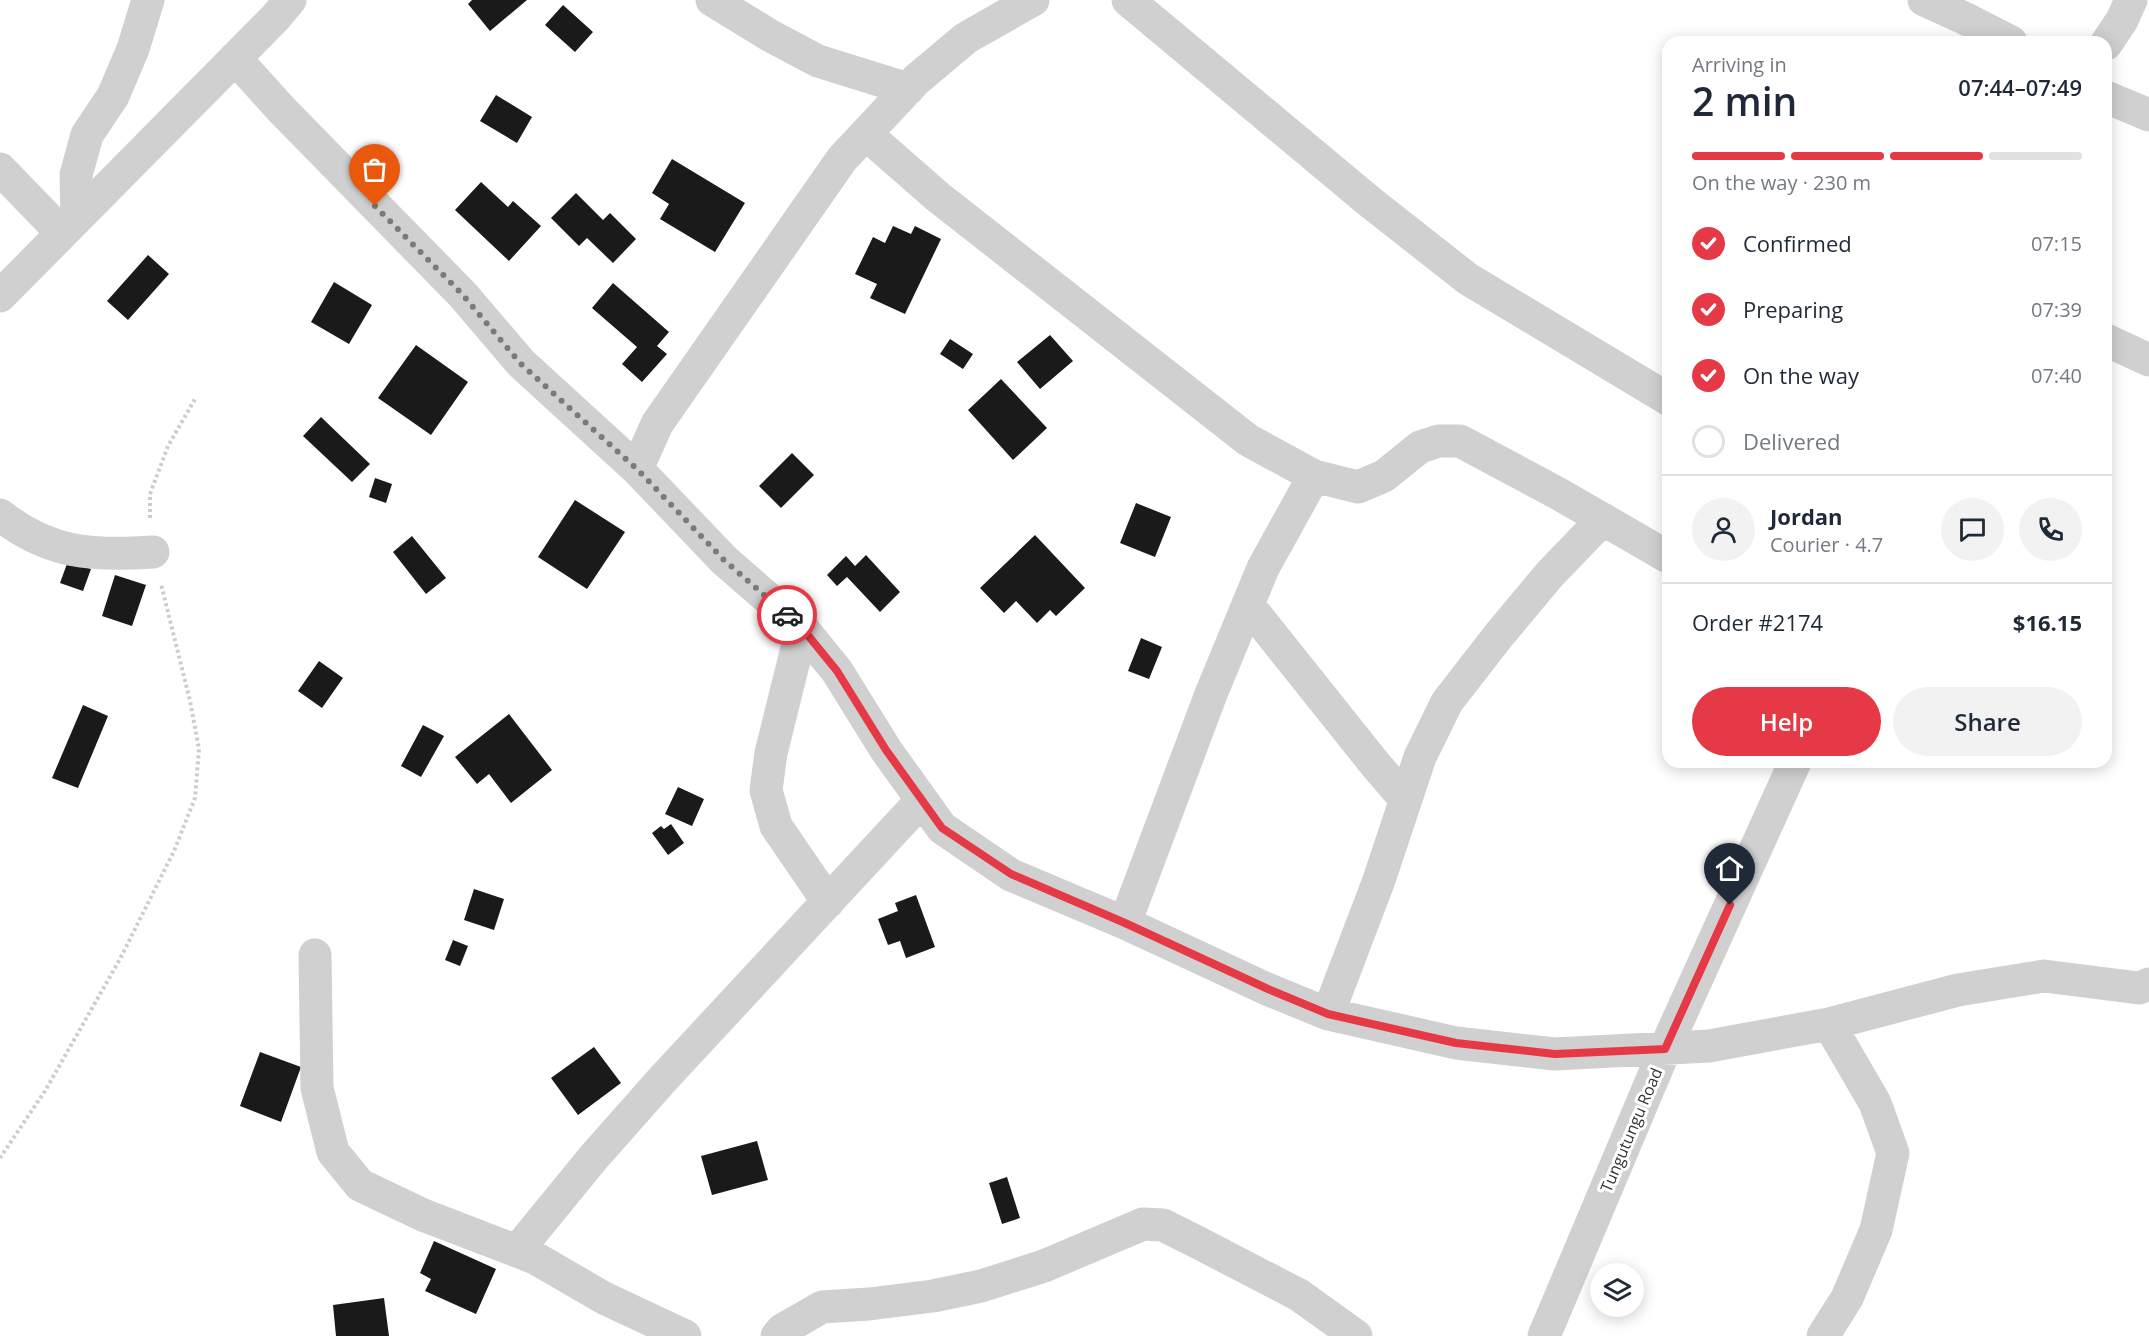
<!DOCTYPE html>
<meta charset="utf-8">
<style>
:root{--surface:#fff;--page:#f2f2f3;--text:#1f2937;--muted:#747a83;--line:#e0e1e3;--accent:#e63946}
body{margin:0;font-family:"Open Sans",sans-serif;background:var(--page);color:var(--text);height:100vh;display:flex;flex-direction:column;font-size:22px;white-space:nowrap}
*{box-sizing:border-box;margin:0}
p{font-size:20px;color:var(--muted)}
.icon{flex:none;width:33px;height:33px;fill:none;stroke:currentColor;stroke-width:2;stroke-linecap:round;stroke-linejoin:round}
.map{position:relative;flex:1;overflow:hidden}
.panel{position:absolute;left:1662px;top:36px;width:450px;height:732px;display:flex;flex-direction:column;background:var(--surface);border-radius:18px;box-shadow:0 3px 15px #0003}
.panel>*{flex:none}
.tools{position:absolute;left:1590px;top:1263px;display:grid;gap:12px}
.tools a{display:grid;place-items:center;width:54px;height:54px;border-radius:50%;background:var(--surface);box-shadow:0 3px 15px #0003;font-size:30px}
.pin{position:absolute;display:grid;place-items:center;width:51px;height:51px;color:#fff;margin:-62px -26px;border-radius:50% 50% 50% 0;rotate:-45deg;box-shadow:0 0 6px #0007}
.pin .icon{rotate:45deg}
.courier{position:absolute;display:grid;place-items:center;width:60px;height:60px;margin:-30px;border:4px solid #e63946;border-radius:50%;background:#fff;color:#222;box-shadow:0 2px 8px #0007}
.summary em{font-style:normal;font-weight:600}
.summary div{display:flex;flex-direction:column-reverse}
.summary{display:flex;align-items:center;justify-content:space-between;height:102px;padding:0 30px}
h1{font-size:39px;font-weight:600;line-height:45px}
.bar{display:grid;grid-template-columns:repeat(4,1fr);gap:9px 6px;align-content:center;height:72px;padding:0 30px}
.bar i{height:8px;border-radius:4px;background:var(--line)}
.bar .on{background:var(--accent)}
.bar p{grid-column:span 4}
.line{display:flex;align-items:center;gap:15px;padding:0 30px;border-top:2px solid var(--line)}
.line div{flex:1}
.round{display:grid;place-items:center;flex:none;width:63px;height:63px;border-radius:32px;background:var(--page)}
ol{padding:0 30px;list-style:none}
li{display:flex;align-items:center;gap:18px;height:66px}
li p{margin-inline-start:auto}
li .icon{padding:6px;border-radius:50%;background:var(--accent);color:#fff;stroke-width:4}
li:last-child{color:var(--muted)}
li i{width:33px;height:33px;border:3px solid var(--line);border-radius:50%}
.primary-button{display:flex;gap:12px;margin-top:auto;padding:12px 30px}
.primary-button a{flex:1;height:69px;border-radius:36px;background:var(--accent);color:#fff;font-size:24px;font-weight:600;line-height:69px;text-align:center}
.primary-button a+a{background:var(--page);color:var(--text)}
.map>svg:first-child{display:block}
.building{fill:#1a1a1a}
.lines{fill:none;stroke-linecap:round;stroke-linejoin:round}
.path{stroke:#cdcdcd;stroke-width:4;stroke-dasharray:3 3;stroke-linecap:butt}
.minor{stroke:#d0d0d0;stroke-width:33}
.done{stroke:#7a7a7a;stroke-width:6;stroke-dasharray:0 10.8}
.route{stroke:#e63946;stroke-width:8}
.labels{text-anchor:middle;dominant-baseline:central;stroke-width:6;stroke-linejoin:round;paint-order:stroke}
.street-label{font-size:16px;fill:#333;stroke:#fff}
</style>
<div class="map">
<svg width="2149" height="1336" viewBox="0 0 2149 1336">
<rect width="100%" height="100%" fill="#fff"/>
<path class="building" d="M472,0H527L490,31L468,4Z
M563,5L593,32L575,52L545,25Z
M496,95L532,117L517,143L480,121Z
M672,159L745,203L715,252L660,219L669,204L652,193Z
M481,182L508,207L513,201L541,226L509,261L455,210Z
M576,193L603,220L610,213L636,239L613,263L587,238L579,246L551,218Z
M893,226L911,234L915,226L941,239L905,314L870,298L877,284L855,274L873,237L885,243Z
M148,255L169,274L128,320L107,301Z
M334,282L372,305L349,344L311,322Z
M613,283L669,332L657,346L667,354L642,382L622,364L637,347L592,308Z
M1050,335L1073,361L1040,389L1017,362Z
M950,339L973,354L963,369L940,354Z
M416,345L468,382L431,435L378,398Z
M1001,379L1047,428L1013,460L968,410Z
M321,417L370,464L352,482L303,436Z
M792,453L814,475L781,508L759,486Z
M375,478L392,484L386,503L369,497Z
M575,500L625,532L587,589L538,557Z
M1136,503L1171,517L1155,557L1120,543Z
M1035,535L1085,588L1056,616L1050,610L1037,623L1016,601L1004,613L980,588Z
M412,536L446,578L426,594L393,552Z
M866,555L900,592L880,612L847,577L837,586L827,575L846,556L855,566Z
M68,561L91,569L83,591L60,583Z
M115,575L146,585L132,626L102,616Z
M1141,638L1162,647L1149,679L1128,671Z
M319,661L343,678L322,708L298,691Z
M83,705L108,716L78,788L52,778Z
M509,714L552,770L511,803L489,774L477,784L455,757Z
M423,725L444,736L421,777L401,766Z
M678,787L704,799L692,826L665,814Z
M671,824L684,843L668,855L652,833L661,826L664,829Z
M474,889L504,899L494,930L464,920Z
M916,895L935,947L906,958L900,941L888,945L878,919L898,911L895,903Z
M453,940L468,946L460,966L445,960Z
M594,1047L621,1083L578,1115L551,1078Z
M260,1052L301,1067L281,1122L240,1106Z
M757,1141L768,1180L712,1195L701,1156Z
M1007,1177L1020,1218L1002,1224L989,1183Z
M434,1241L496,1269L476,1314L425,1291L431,1279L420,1273Z
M384,1298L389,1336H336L333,1305Z"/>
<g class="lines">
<path class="path" d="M150,518V494L168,446L195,399
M0,1158L45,1091L120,959L174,851L195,798L199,749L190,701L161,584"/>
<path class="minor" d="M712,0L769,35L818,61L908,89
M1128,0L1370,202L1468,279L1668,399
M1924,0L1964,18L2011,42
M2106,44L2122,20L2131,0
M235,58L281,109L463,295L521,363L637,469L724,560L802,628L837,671L886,750L942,828L1011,875L1125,923L1267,989L1328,1014L1456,1043L1555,1054L1709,1046L1829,1024L1958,990L2044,976L2139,988L2149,984
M2106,97L2149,115
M866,134L938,197L1248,440L1314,476L1358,487L1384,476L1420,447L1439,441H1460L1559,494L1668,557
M0,169L62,233
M77,218L76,175L87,135L113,96L133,49L148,0
M0,296L275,18L290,0
M2106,340L2149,360
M637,469L657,424L842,159L916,80L966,38L1033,0
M0,515C49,554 93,556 153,552
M1248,605L1375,764L1405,799
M802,628L771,753L766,790L776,826L828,902
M1125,923L1211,694L1263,568L1314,476
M315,955L317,1088L333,1152L360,1185L423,1215L535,1258L604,1298L685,1336
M1328,1014L1379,880L1420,757L1447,702L1499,635L1550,574L1603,519
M517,1251L593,1158L662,1080L922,800
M777,1336L782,1330L822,1307L869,1304L933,1296L981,1286L1044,1266L1143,1224L1163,1225L1197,1242L1299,1295L1356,1336
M1544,1336L1665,1049L1795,762
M1823,1336L1847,1298L1876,1230L1893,1153L1875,1103L1829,1024"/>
</g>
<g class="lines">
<path class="done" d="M375,206L463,295L520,363L637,469L724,560L787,615"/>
<path class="route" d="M787,615L802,628L837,671L886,750L942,828L1011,874L1125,923L1268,989L1328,1014L1456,1043L1555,1054L1665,1049L1730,905"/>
</g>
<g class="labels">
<g class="street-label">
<text transform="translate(1631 1130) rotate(-67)">Tungutungu Road</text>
</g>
</g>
</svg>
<div class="tools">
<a><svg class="icon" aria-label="layers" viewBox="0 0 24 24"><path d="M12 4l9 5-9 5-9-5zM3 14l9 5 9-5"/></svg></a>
</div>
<div class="pin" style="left:375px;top:206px;background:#ea580c"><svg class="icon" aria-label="bag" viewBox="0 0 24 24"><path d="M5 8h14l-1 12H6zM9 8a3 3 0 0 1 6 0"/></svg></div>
<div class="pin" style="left:1730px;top:905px;background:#1f2937"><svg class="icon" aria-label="home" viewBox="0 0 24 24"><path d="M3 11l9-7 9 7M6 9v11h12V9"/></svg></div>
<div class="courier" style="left:787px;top:615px"><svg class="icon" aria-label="car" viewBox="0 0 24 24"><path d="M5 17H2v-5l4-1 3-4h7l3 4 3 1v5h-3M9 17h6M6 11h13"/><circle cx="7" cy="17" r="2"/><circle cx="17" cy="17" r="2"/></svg></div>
<section class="panel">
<div class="summary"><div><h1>2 min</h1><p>Arriving in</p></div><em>07:44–07:49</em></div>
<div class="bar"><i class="on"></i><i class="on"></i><i class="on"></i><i></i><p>On the way · 230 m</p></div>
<ol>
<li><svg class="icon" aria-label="check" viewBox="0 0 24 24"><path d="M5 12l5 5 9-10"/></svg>Confirmed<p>07:15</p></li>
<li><svg class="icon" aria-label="check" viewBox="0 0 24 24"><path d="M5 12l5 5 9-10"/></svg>Preparing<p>07:39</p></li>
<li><svg class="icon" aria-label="check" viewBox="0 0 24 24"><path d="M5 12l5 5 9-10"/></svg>On the way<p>07:40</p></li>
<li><i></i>Delivered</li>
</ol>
<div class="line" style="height:108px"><a class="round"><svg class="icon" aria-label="person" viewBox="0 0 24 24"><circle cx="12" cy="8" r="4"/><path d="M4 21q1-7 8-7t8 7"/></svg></a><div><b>Jordan</b><p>Courier · 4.7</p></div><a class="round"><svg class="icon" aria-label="chat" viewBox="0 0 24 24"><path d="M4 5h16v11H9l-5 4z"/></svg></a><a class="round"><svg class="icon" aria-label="phone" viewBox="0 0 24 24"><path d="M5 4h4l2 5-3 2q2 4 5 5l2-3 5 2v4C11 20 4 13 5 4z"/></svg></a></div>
<div class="line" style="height:78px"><div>Order #2174</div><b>$16.15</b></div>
<div class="primary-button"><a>Help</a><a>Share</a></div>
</section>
</div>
